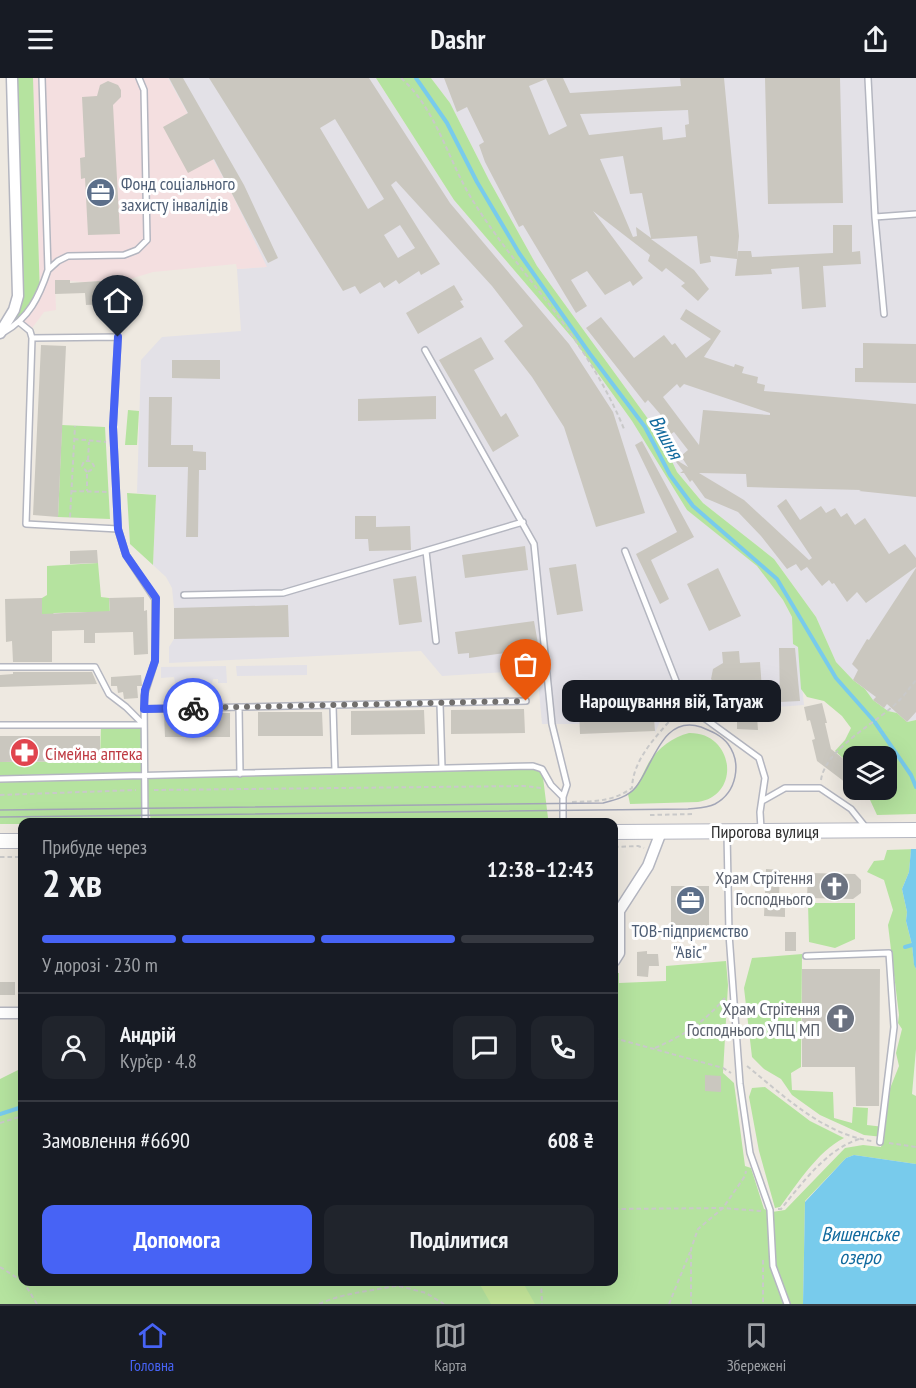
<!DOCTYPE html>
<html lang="uk">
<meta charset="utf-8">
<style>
:root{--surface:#171b24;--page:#20242c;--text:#f1f3f6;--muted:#9ea1a6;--line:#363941;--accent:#4763f5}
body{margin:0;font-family:"PT Sans Narrow",sans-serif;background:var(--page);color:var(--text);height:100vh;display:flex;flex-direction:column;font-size:22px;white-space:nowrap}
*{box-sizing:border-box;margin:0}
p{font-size:20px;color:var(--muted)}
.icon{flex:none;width:33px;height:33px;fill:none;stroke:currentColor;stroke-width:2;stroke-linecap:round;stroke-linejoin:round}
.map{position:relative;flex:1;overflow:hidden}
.sheet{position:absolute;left:18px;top:740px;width:600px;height:468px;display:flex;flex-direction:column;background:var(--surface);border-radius:12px;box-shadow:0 6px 24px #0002}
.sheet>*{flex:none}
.controls{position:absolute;left:843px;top:668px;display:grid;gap:12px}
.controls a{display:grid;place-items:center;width:54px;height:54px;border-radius:12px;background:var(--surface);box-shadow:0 6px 24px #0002;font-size:30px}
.pin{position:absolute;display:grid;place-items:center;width:51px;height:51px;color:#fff;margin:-62px -26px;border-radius:50% 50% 50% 0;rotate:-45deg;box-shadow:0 0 6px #0007}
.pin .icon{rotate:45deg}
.courier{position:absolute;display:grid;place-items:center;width:60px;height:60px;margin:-30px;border:4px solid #4763f5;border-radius:50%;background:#fff;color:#222;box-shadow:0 2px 8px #0007}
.bubble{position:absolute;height:42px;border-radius:12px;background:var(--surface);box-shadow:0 6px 24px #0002;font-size:20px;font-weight:800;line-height:42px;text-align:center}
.headline em{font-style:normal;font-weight:800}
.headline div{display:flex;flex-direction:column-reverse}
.headline{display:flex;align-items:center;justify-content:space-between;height:102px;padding:0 24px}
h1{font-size:39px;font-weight:800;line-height:45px}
.bar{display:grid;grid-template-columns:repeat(4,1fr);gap:9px 6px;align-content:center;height:72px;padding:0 24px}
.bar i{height:8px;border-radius:4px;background:var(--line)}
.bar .current{background:var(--accent)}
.bar p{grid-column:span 4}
.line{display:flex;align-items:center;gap:15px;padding:0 24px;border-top:2px solid var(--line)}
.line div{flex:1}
.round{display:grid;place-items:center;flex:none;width:63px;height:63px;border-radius:12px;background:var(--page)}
.cta{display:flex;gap:12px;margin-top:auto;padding:12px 24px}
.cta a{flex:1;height:69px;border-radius:12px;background:var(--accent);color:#fff;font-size:24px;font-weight:800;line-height:69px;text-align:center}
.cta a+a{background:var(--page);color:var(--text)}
header{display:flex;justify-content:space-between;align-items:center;height:78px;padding:0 24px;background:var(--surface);font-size:27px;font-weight:800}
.tab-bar{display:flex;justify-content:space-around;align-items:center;height:84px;border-top:2px solid var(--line);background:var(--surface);font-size:16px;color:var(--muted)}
.tab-bar a{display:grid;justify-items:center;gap:3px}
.tab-bar .current{color:var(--accent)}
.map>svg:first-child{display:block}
.industrial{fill:#e3e1e7}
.medical{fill:#f4dfe0}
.green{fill:#b5e39f}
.pitch{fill:#c7e99c}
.water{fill:#78cbec}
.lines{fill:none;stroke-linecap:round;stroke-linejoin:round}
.stream{stroke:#78cbec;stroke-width:4}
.building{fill:#cac7bf;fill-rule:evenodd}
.lane-casing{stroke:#b4b6c0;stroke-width:8}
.street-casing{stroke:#b4b6c0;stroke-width:13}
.secondary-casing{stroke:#b4b6c0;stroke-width:16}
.path{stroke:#c9c9c9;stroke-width:2;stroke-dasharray:4.5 3;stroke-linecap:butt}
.lane{stroke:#fff;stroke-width:5}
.street{stroke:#fff;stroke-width:10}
.secondary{stroke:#fff;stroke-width:14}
.tram{stroke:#a3a6b7;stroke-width:1.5}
.done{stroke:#716f6d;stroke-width:6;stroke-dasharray:0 10.8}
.route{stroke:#4763f5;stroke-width:8}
.labels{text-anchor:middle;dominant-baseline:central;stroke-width:6;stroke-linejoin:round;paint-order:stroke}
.service-label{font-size:18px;fill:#4e5e75;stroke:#fff;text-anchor:start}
.health-label{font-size:18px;fill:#be3a42;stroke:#fff;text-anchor:start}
.street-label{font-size:18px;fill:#2e2e2e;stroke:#fff}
.worship-label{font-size:18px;fill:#5b616d;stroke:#fff;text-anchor:end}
.water-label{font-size:20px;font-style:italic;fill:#116a9e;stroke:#fff}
</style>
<header><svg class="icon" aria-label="menu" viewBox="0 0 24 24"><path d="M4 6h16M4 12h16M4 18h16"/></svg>Dashr<svg class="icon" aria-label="share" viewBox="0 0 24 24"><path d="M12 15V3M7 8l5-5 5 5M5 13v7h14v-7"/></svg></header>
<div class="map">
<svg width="916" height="1226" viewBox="0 0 916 1226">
<rect width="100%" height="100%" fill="#eee9e1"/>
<path class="industrial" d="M168,0H376L454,122L574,262L632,343L687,432L757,488L783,522L792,539L793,566L798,569L804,627L763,630V620L731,623V643L710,645L685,626L666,629L655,655L654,641L649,640L648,630L580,632V646H542L537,592L442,598L421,573L169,585V569L174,561V530L172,510L166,499L153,487L156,417L137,415L141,282L162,259L241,253L237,191L266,189L231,114Z
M431,0H916V642L907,644L897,635L888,633L873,622L865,611L853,602L836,584L816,539L774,481L703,425L677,394L659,356L537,188L489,102L450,25Z
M307,587V597L237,598L236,588Z
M226,588L227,605H218V601H213L212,606H197L196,601H190V605H175L174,599L161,600V589Z"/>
<path class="medical" d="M33,0H168L231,114L267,189L237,191L236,186L153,194L130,201L85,204L55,202L56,232L44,234L30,253L19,244L40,218Z"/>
<path class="green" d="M12,0H33L40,218L10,251L14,232Z
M376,0H431L450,25L489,102L537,188L659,356L677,394L703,425L774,481L816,539L836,584L853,602L865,611L873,622L888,633L897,635L907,644L916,642V736L877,737L865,711H886V678H854L853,689L835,673L845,662L851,650L842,638L824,623L807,619L801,611L798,569L793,566L792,539L783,522L757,488L687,432L632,343L574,262L454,122Z
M128,332L139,333L137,367H125Z
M62,347L105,349L110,441L58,439Z
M127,415L156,417L153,487L130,466Z
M98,485L101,519L109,520L110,536L92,534L54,535L42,546V520L47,517V488Z
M101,647H144L146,698L442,690L542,691L548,740L151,744L145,702L140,744H22V746H0V684L100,683Z
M689,655C734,654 742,717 698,724L630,726L628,716C640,707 642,696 649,684C658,670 673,659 689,655Z
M916,771L911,772L909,794L902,811L907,834L906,843L912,867L914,886L916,891V971L912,1016L916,1018V1086L854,1077L846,1080L805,1123L803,1226H0V1001L22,990V1203H614V895H619V905L666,903V888L726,883L728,907L723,995L734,1005L745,1088L751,1090L764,1131L772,1134L785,1132L845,1070L863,1067L881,1069L883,1059L864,1057L820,1037L792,1017L781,1001L764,991L752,979L744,910L752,880L802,876L801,989L791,995L792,1012L833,1014L834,1040L852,1045L853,1029L868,1030L867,1047L884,1049L885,1023L899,988L896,975L902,951L898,945L899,937L888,847L893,832L884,802L867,794L874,783L884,782L887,772Z
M808,825H855V861L835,870L809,864Z
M765,1009L810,1043L844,1060C817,1074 798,1105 780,1129L775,1130L759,1073L749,1019L752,1010Z"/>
<path class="pitch" d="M478,1203H522L535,1226H491Z"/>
<path class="water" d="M911,771H916V891L914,887L912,867L906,843L907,834L902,811L909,794Z
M854,1077L916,1086V1226H803L805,1124L846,1080Z"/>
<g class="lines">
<path class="stream" d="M416,0L447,45L477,104L519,175L590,276L645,349L670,397L693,428L777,501L836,600L874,643L911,697L916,709
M905,869L916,866
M0,1036L22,1029"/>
</g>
<path class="building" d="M169,0H183L244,107L278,180L268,185L214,81L188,95L163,49L188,35Z
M209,0H369L450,125L569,266L613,334L645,435L596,449L564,349L532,299L504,263L523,248L492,208L396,103L391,107L440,186L421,197L419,193L399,206L396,202L384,210L380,204L360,216L355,208L343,213ZM335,41L384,121L368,131L320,50ZM400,147L415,170L398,180L384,157Z
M444,0H563L570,15L681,8L680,0H724L739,158L737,181L710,178L711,184L700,186L697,158L651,161L694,192L709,211L698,223L681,208L685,205L666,190L662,194L648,183L650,177L593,133L643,200L633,208L630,203L605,217L587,193L571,202L587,228L576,235L523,147L519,149L485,84L479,67L484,64L467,29L457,34ZM546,1L567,48L549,57L529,8ZM688,32L689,46L685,47L686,59L663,62L662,49L589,57L580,36ZM623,78L630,116L642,115L651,160L636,149L637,158L633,159L600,81Z
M765,0H840L843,125L768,126Z
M108,3L118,7L121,12V19L113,27L120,156L88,157L85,100L81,101L80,80L85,79L82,19L97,18L100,7Z
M833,147H852V174L860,173L861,186L823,188L826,229L802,231L799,189L771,191L772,196L735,198L738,173H751L752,179L833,175Z
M130,201L129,225L86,227L85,215L55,216V202H70V205Z
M454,207L463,222L460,223L464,229L418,256L406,235Z
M686,231L721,253L704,279L734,289L735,286L744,289L742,295L758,299L757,305L765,307L764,313L916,326V419L859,413L861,412L747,409L746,396L699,395L744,422L809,482L812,480L777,428L786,421L800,442L821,428L826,435L835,430L841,439L847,435L855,447L865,440L889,476L905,466L916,480V489L866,525L857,514L847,524L834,505L832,506L829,502L822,508L807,489L801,493L796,486L787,491L761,458L738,434L705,420L692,402L690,404L684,395H680L683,393L673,380L688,389L681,378L688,372L674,354L668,358L664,352L659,356L650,345L661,337L648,322L645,325L586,250L601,239L634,280L664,257L672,267L675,265L686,280L711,261L680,241ZM677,306L680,310L684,306L770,335V337L703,332L699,367L663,319Z
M481,259L494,281L474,292L501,339L506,335L519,358L493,374L439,282Z
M863,265L916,266V305L855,304V290H863Z
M41,267L66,268L58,439L33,437Z
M172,282H220V301L172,300Z
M436,318V341L358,343V321Z
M149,319H172L171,367H193V373L206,374V392H199L198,459H186L188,389H148Z
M642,363L694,459L651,482L669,521L660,526L636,476L677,454L635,367Z
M355,438H376V449L410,448L411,472L369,473L368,461H355Z
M525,468L528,492L465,500L462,477Z
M97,472L98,485L70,486V473Z
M576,486L583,533L557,537L549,490Z
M718,490L741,538L709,553L687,506Z
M916,490V634L907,644L887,626L884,630L873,622L876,619L853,602L858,592L852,586L867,561L869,562Z
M416,498L422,544L399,547L393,501Z
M144,519V533L147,532L148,576L134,577L133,554L95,555V565H84V552L52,553V584H13L12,563L6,564L5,521L42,520V536L110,533L109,520Z
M288,527L289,559L174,561V530Z
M534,543L538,566L526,568L527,572L469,580V575L458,576L455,554Z
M779,570H795L800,623L780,624Z
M739,573L740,585L760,584L764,639H757L758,652L737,651V643H731L730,623L722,624L721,612L711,601L713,591L723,585L722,574Z
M13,594H92L97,606L0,609V597L13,596Z
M141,597L142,608H137L138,620L124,621L123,614L118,615L117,608H111V599Z
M822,625L827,645H825L831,671L850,686L847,690L854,695V711L817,683L812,662L815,661L810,642L807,643L804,629Z
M648,630L649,640H654L655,653L580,656L579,632Z
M524,631L525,655L451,656V632Z
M424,632L425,656L351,657V633Z
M258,634H322L323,658H258Z
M164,635H230V659H165Z
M0,658H100V683L0,684Z
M766,791L780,792L779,821L785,822V839L764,838Z
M808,795L855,796L861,802V815L853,821L807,820Z
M671,808H709V847H707V850H674V847H671Z
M785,854H796V873H785Z
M647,873V876H658L659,888H649L648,899L637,898V874Z
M802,891H880L879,1028H856L855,989H802Z
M0,904H15V917H0Z
M705,997L721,998V1014L705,1013Z"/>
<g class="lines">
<defs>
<path id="lane" d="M868,0L875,139L916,136
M875,139L884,236
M48,192L58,183L68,178L124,177L137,172L147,162L144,12L139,0
M19,244L30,253L32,260L118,259L113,349L118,451L126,477L155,521V583L144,618L145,744
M4,254C29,240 39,219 48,192L42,0
M32,260L26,446L118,451
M425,272L534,466L552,646L567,707L563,719V744
M426,473L436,563
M625,473L685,626L759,680L765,700L760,734L761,751
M184,517L283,515L523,444
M0,589H95L109,616L126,629L144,647
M440,626L442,690
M333,628L335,693
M239,629L240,696
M144,631L526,623
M0,647H144
M0,701L533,688L542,691L551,707L563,719
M762,723L785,710H820L851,731L867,751
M727,755L729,856L740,1006L750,1075L770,1132L773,1188L787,1226
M806,878L889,875L894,949L880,1064"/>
<path id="street" d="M0,255L14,232L18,218L12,0
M614,883L619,875V833L648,788L661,754
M0,935H22"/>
<path id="secondary" d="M614,754L916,752
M0,763H22"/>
</defs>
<use href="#lane" class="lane-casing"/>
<use href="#street" class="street-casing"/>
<use href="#secondary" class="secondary-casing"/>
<path class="path" d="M401,0C436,31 447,79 470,118C500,168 540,211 573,259C593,288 611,319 624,351
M74,361L106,364
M88,382L89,364
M87,394L82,388L84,383H91L94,388L91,392L87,394V413
M72,413L107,414
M70,439L75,348
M821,702C825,673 870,648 891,630C901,622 908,612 916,602
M154,712L524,708L541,710
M0,717L136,712
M572,724C596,723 612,724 632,710C633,679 660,655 679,632
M650,737L695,736
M614,769L638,768L644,770
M0,779H22
M614,960L723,990L731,995
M655,970C686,956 702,946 725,920
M747,988C784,1018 823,1056 872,1063
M0,1045L22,1038
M889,1065L916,1069
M614,1131L723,1130L745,1098L746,1093
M778,1131H781C803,1104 826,1072 859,1061
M763,1182V1226
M0,1189L22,1203
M23,1203L37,1226
M541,1203L542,1226
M399,1208L426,1215L444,1226
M319,1226C350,1212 383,1213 414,1203
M669,1226L690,1174
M691,1226V1171L698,1151L723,1130L761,1133"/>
<use href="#lane" class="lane"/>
<use href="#street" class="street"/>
<use href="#secondary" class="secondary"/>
<path class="tram" d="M0,732L603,725C615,722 628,719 636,709C653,688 662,636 701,649C711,653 721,657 728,666C742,685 737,714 715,726C707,730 697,730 688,731L0,739"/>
</g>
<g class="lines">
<path class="done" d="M193,630L526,623"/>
<path class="route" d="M118,259L113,349L118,451L126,477L156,520L155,583L145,612L144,631L193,630"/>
</g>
<defs>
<symbol id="office-disc" viewBox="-11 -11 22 22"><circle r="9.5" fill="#5c6f8a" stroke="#fff"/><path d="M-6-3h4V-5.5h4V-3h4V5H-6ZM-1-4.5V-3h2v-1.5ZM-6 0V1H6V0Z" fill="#fff"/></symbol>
<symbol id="pharmacy-disc" viewBox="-11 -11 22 22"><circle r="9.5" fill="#e0444e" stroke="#fff"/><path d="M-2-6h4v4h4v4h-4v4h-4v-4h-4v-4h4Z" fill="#fff"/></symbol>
<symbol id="church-disc" viewBox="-11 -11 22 22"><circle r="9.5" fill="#6b7280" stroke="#fff"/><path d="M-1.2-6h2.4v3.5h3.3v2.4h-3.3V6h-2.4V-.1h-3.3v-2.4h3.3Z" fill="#fff"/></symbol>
</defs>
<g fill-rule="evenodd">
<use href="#office-disc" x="84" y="98" width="33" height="33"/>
<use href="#pharmacy-disc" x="8" y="658" width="33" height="33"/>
<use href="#church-disc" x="818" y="792" width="33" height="33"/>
<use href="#office-disc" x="674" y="806" width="33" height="33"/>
<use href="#church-disc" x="824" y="924" width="33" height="33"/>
</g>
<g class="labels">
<g class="service-label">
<text x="121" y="105">Фонд соціального<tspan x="121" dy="21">захисту інвалідів</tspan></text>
<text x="690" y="852" text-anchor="middle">ТОВ-підприємство<tspan x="690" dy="21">"Авіс"</tspan></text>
</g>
<g class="health-label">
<text x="45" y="675">Сімейна аптека</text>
</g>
<g class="street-label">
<text x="765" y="753">Пирогова вулиця</text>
</g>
<g class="worship-label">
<text x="813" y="799">Храм Стрітення<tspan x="813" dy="21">Господнього</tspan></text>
<text x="820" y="930">Храм Стрітення<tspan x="820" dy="21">Господнього УПЦ МП</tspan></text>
</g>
<g class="water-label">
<text transform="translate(666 359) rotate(61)">Вишня</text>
<text x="860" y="1156">Вишенське<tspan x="860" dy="23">озеро</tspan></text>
</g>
</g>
</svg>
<div class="controls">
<a><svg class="icon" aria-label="layers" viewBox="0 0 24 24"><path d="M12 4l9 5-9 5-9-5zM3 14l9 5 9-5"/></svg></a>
</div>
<div class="pin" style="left:526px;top:623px;background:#ea580c"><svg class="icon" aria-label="bag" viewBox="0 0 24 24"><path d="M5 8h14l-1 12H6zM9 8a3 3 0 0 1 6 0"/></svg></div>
<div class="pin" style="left:118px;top:259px;background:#1f2937"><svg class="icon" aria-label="home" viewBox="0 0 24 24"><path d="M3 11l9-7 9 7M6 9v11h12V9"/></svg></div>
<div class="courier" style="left:193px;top:630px"><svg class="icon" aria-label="bike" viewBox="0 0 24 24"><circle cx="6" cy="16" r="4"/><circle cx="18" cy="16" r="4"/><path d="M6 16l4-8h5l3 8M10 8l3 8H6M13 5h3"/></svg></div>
<div class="bubble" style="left:562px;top:602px;width:219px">Нарощування вій, Татуаж</div>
<section class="sheet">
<div class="headline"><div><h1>2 хв</h1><p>Прибуде через</p></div><em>12:38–12:43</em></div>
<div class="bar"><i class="current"></i><i class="current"></i><i class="current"></i><i></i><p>У дорозі · 230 m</p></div>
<div class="line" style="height:108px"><a class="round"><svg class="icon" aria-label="person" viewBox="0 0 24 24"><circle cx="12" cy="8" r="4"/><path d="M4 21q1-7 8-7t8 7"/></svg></a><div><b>Андрій</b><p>Кур’єр · 4.8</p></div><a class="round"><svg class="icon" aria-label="chat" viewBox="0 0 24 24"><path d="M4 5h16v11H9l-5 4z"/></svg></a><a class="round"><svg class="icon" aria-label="phone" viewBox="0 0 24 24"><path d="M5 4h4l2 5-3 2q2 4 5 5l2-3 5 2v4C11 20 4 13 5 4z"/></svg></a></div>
<div class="line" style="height:78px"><div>Замовлення #6690</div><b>608 ₴</b></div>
<div class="cta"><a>Допомога</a><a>Поділитися</a></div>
</section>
</div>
<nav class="tab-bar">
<a class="current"><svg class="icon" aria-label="home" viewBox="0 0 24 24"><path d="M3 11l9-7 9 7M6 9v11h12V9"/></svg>Головна</a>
<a><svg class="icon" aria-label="map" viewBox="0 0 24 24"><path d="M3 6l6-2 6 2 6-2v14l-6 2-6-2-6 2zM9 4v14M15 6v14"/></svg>Карта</a>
<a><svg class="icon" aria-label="saved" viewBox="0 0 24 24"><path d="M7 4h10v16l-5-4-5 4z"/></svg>Збережені</a>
</nav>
